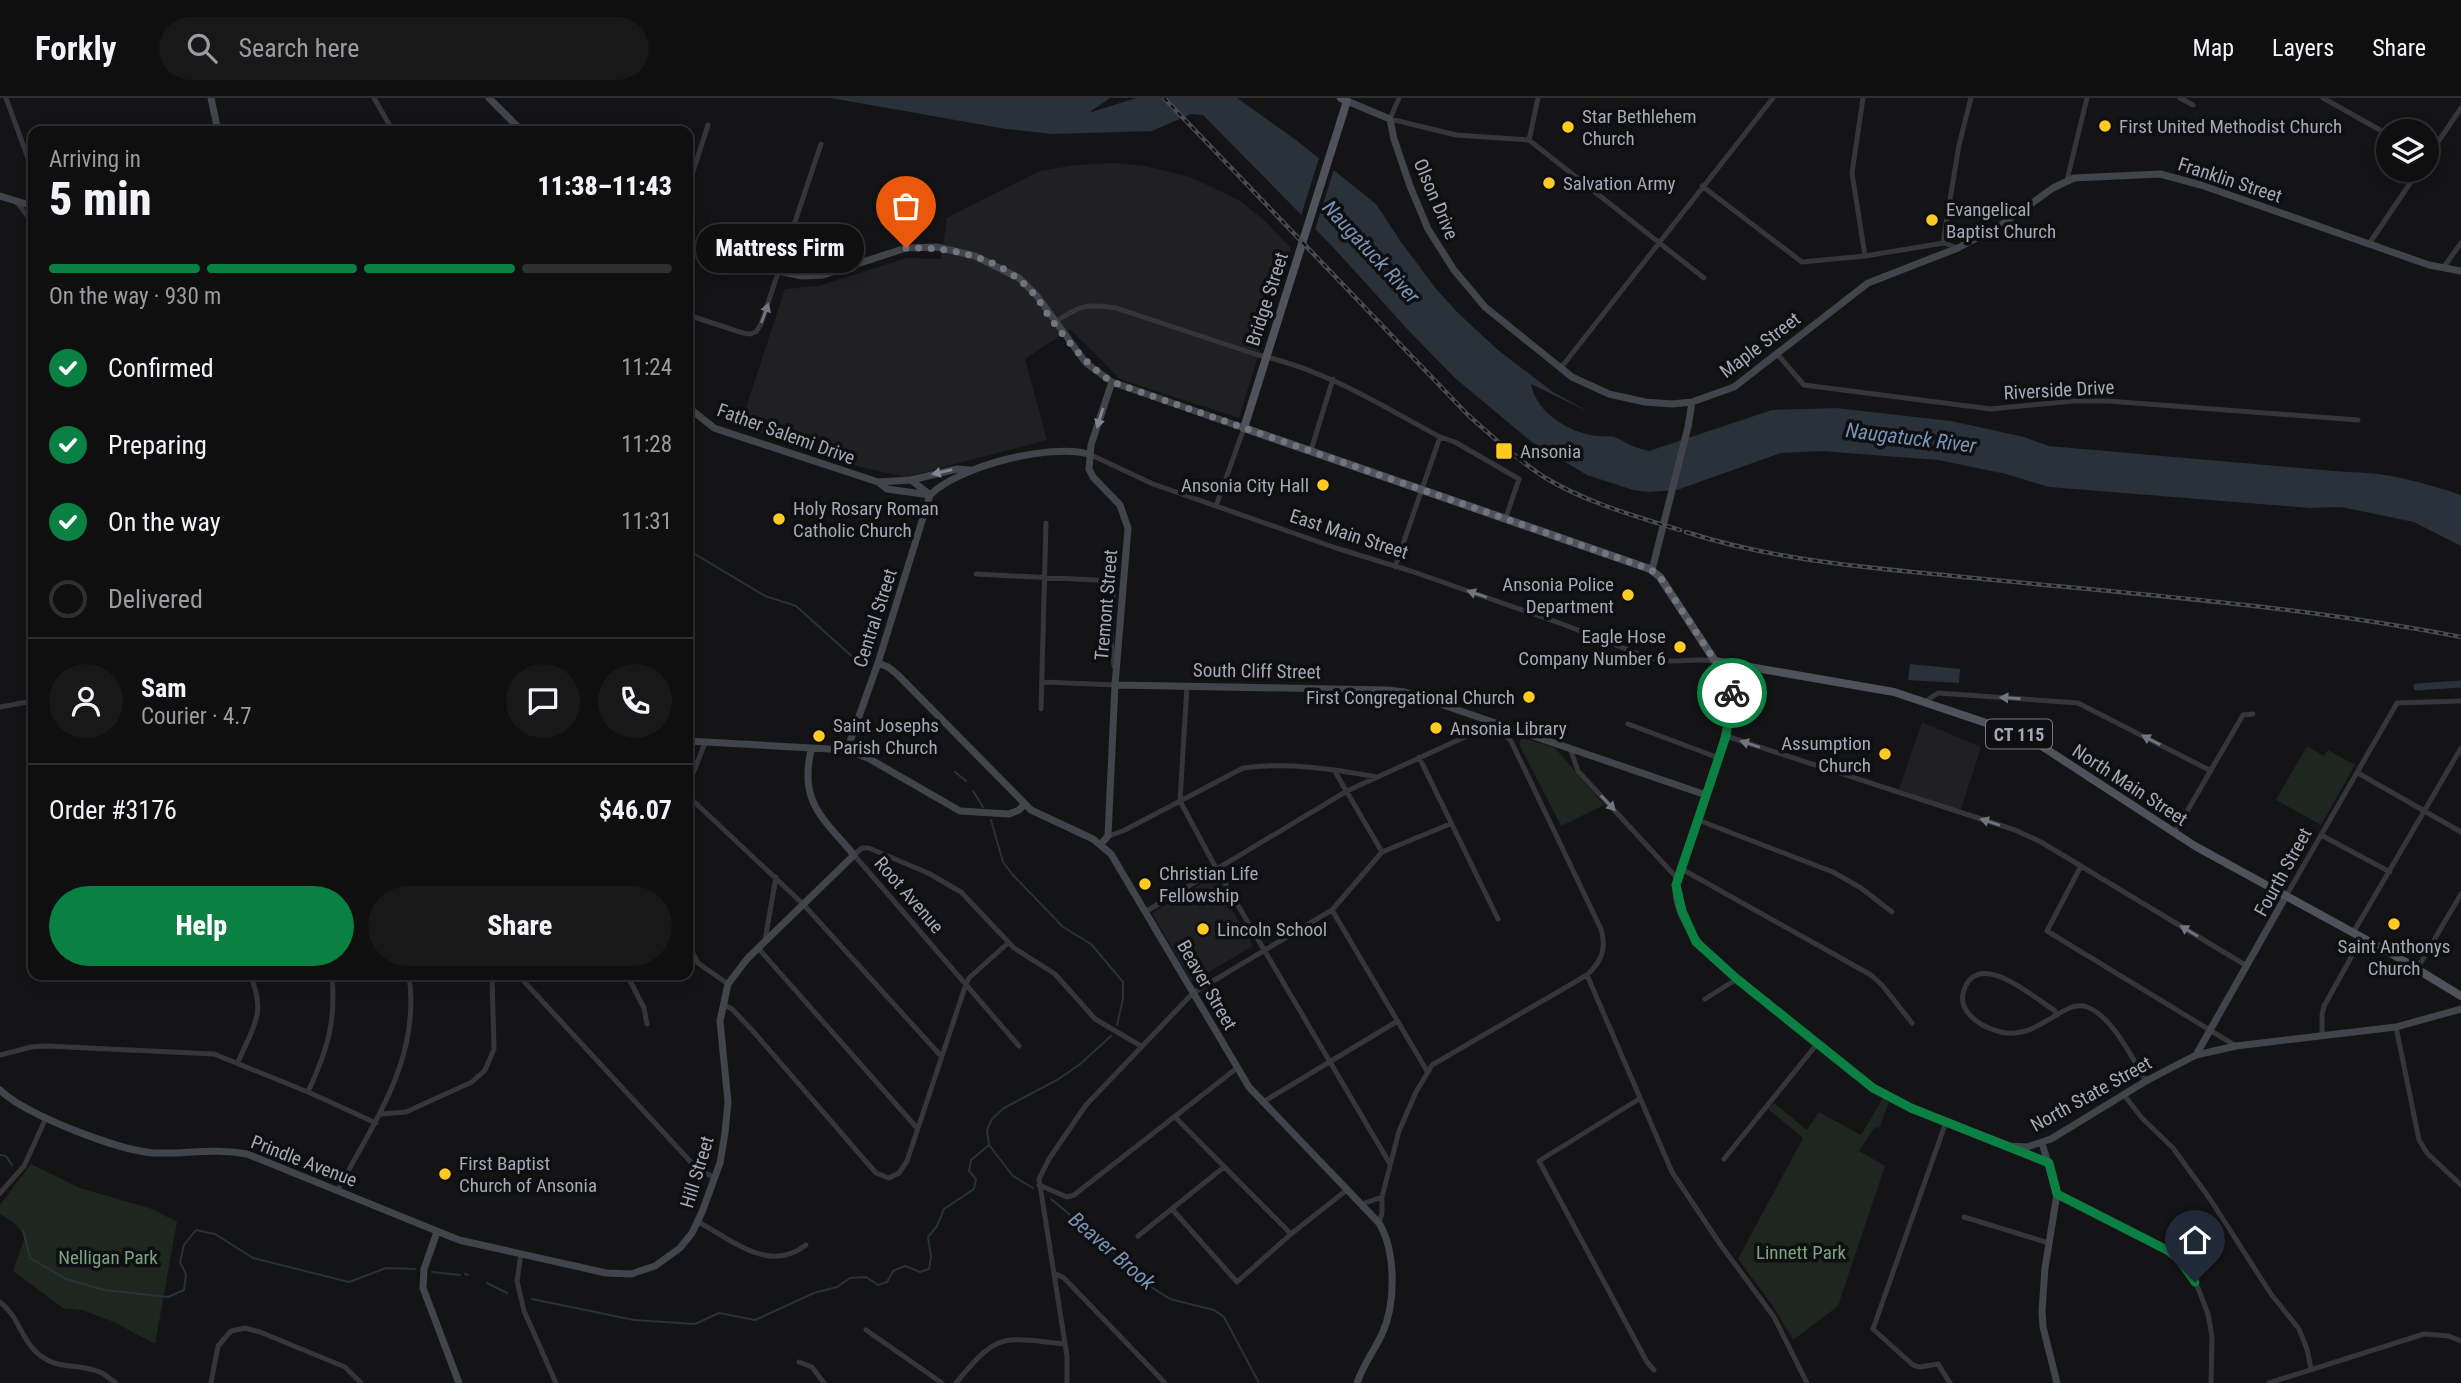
<!DOCTYPE html>
<meta charset="utf-8">
<style>
:root{--surface:#0f0f10;--page:#181819;--text:#f1f3f6;--muted:#9b9c9f;--line:#2f2f30;--accent:#0b8043}
body{margin:0;font-family:"Roboto Condensed",sans-serif;background:var(--page);color:var(--text);height:100vh;display:flex;flex-direction:column;font-size:26px;white-space:nowrap}
*{box-sizing:border-box;margin:0}
p{font-size:23px;color:var(--muted)}
.icon{flex:none;width:38px;height:38px;fill:none;stroke:currentColor;stroke-width:2;stroke-linecap:round;stroke-linejoin:round}
.map{position:relative;flex:1;overflow:hidden}
.panel{position:absolute;left:28px;top:28px;width:665px;height:854px;display:flex;flex-direction:column;background:var(--surface);border-radius:14px;box-shadow:0 4px 18px #0003,0 0 0 2px var(--line)}
.panel>*{flex:none}
.fabs{position:absolute;left:2376px;top:21px;display:grid;gap:14px}
.fabs a{display:grid;place-items:center;width:63px;height:63px;border-radius:50%;background:var(--surface);box-shadow:0 4px 18px #0003,0 0 0 2px var(--line);font-size:35px}
.pin{position:absolute;display:grid;place-items:center;width:60px;height:60px;color:#fff;margin:-72px -30px;border-radius:50% 50% 50% 0;rotate:-45deg;box-shadow:0 0 7px #0007}
.pin .icon{rotate:45deg}
.courier{position:absolute;display:grid;place-items:center;width:70px;height:70px;margin:-35px;border:5px solid #0b8043;border-radius:50%;background:#fff;color:#222;box-shadow:0 2px 9px #0007}
.bubble{position:absolute;height:49px;border-radius:24px;background:var(--surface);box-shadow:0 4px 18px #0003,0 0 0 2px var(--line);font-size:23px;font-weight:800;line-height:49px;text-align:center}
.summary em{font-style:normal;font-weight:800}
.summary div{display:flex;flex-direction:column-reverse}
.summary{display:flex;align-items:center;justify-content:space-between;height:119px;padding:0 21px}
h1{font-size:46px;font-weight:800;line-height:52px}
.bar{display:grid;grid-template-columns:repeat(4,1fr);gap:10px 7px;align-content:center;height:84px;padding:0 21px}
.bar i{height:9px;border-radius:5px;background:var(--line)}
.bar .selected{background:var(--accent)}
.bar p{grid-column:span 4}
.line{display:flex;align-items:center;gap:18px;padding:0 21px;border-top:2px solid var(--line)}
.line div{flex:1}
.round{display:grid;place-items:center;flex:none;width:74px;height:74px;border-radius:37px;background:var(--page)}
ol{padding:0 21px;list-style:none}
li{display:flex;align-items:center;gap:21px;height:77px}
li p{margin-inline-start:auto}
li .icon{padding:7px;border-radius:50%;background:var(--accent);color:#fff;stroke-width:4}
li:last-child{color:var(--muted)}
li i{width:38px;height:38px;border:4px solid var(--line);border-radius:50%}
.primary-button{display:flex;gap:14px;margin-top:auto;padding:14px 21px}
.primary-button a{flex:1;height:80px;border-radius:42px;background:var(--accent);color:#fff;font-size:28px;font-weight:800;line-height:80px;text-align:center}
.primary-button a+a{background:var(--page);color:var(--text)}
header{display:flex;align-items:center;gap:42px;box-sizing:border-box;height:98px;padding:0 35px;background:var(--surface);border-bottom:2px solid var(--line)}
header strong{font-size:33px}
nav{display:flex;gap:38px;margin-inline-start:auto;font-size:24px}
.search{width:490px;height:63px;background:var(--page);display:flex;align-items:center;gap:18px;box-sizing:border-box;padding:0 24px;border-radius:38px;color:var(--muted);font-size:26px}
.map>svg:first-child{display:block}
.built{fill:#202023}
.green{fill:#1e2620}
.water{fill:#29313b}
.pier{fill:#141416}
.lines{fill:none;stroke-linecap:round;stroke-linejoin:round}
.stream{stroke:#29313b;stroke-width:2}
.canal{stroke:#29313b;stroke-width:7}
.street{stroke:#35353b;stroke-width:5}
.secondary{stroke:#42444b;stroke-width:7}
.primary{stroke:#50525b;stroke-width:8}
.rail-casing{stroke:#494b52;stroke-width:4.5}
.rail{stroke:#0f0f11;stroke-width:2;stroke-dasharray:5;stroke-linecap:butt}
.oneway{fill:#72747f}
.oneway2{fill:#828591}
.done{stroke:#72747f;stroke-width:7;stroke-dasharray:0 12.6}
.route{stroke:#0b8043;stroke-width:9}
.poi-dot{fill:#ffcb23;stroke:#0f0f11;stroke-width:2.5}
.labels{text-anchor:middle;dominant-baseline:central;stroke-width:7;stroke-linejoin:round;paint-order:stroke}
.shield{fill:#0f0f11;stroke:#777a85;stroke-width:2}
.shield-label{font-size:18px;font-weight:bold;fill:#a4a8b7}
.poi-label{font-size:19px;fill:#a4a8b7;stroke:#0f0f11;text-anchor:start}
.street-label{font-size:19px;fill:#a4a8b7;stroke:#0f0f11}
.park-label{font-size:19px;fill:#7aa480;stroke:#0f0f11}
.water-label{font-size:21px;font-style:italic;fill:#7893b6;stroke:#0f0f11}
</style>
<header>
<strong>Forkly</strong>
<div class="search"><svg class="icon" aria-label="search" viewBox="0 0 24 24"><circle cx="10" cy="10" r="6"/><path d="M15 15l6 6"/></svg>Search here</div>
<nav><a>Map</a><a>Layers</a><a>Share</a></nav>
</header>
<div class="map">
<svg width="2461" height="1285" viewBox="0 0 2461 1285">
<rect width="100%" height="100%" fill="#141416"/>
<path class="built" d="M1114,65L1145,68L1190,79L1239,102L1265,123L1291,150L1239,320L1120,281L1070,231L1025,261L1047,342L906,379L856,368L740,328L785,191L818,188L907,160L941,161L947,120L1040,73L1076,67Z
M1922,624L1981,649L1960,714L1898,694Z
M1213,779L1253,848L1192,884L1152,815Z"/>
<path class="green" d="M1522,640L1555,650L1604,707L1561,728L1519,646Z
M2307,648L2324,658L2328,652L2355,667L2321,727L2276,702Z
M1883,1000L1889,1004L1879,1030L1875,1029L1859,1053L1885,1068L1838,1208L1793,1242L1773,1208L1738,1161L1803,1040L1768,1011L1774,1005L1807,1032L1819,1014L1861,1037Z
M31,1066L80,1090L152,1111L177,1124L155,1246L114,1224L82,1212L63,1210L13,1173L25,1139L17,1127L0,1116V1107Z"/>
<path class="water" d="M831,0H1110L1091,13L1092,14L1136,0H1237L1296,42L1376,106L1401,144L1437,192L1459,216L1498,252L1553,294L1589,314L1531,286C1536,315 1570,335 1597,338C1604,339 1612,337 1619,341C1630,347 1636,350 1649,353L1772,312L1836,310L1951,323L2024,339L2049,348L2346,374C2386,374 2422,384 2461,397V448L2414,424L2341,409L2310,410L2049,389L2006,376L1938,362L1821,353L1781,355L1677,392L1649,394L1633,392L1587,377L1533,345L1455,280L1410,234L1330,146L1203,17L1191,16L1152,33L1052,36L1006,31Z
M1910,566L1960,571L1959,585L1908,582Z"/>
<path class="pier" d="M1320,57L1335,68L1314,135L1300,121Z"/>
<g class="lines">
<path class="stream" d="M688,452L765,498L796,508L866,571
M955,674L966,683
M973,693L983,709
M991,722L1003,764L1012,776L1063,829L1091,846L1123,884V901L1117,927
M0,1057L6,1058L12,1067
M1033,1090L1013,1078L989,1047L987,1032L992,1021L1004,1010L1057,982L1079,967L1111,938
M1051,1101L1102,1143L1137,1180L1170,1201L1214,1212L1224,1219L1259,1285
M23,1132L30,1160L66,1181L104,1192L168,1199L184,1192L186,1176L180,1164L184,1147L196,1132L215,1136L253,1160L349,1184L386,1170L415,1171
M432,1174L460,1177
M465,1176L468,1177
M487,1185L507,1195
M532,1201L634,1222L695,1226L719,1215L755,1222L814,1195L837,1189L850,1180L866,1179L878,1187L887,1184L893,1173L905,1168L920,1174L929,1171L931,1159L928,1139L937,1128L944,1111L974,1091L976,1081L969,1073L971,1062L989,1047"/>
<path class="canal" d="M2417,589L2461,586"/>
<path class="street" d="M6,0L33,74
M374,0L393,33
M1399,0L1390,21L1456,37L1529,42L1704,180
M1863,0L1852,75L1865,158
M2180,0L2193,7
M2323,0L2389,37
M1529,42L1538,0
M2427,60L2461,10
M2067,82L2087,0
M1702,88L1802,164L1865,158L1944,145
M688,89L708,27
M15,102L33,125
M2369,146L2419,72
M1958,150L1944,145V138L1959,47L1971,0
M2443,170L2461,145
M688,217L743,235L750,236L756,234L761,226L821,46
M1055,224C1079,208 1087,205 1116,210L1258,257C1326,272 1379,306 1440,339L1455,344L1519,381L1506,419
M1777,256L1804,287L1991,311L2073,303H2108L2358,322
M1560,271L1773,0
M1311,352L1333,281
M1089,356L1153,386L1336,450L1411,473L1565,527L1649,560C1670,567 1693,559 1715,563
M1216,408L1244,330
M1395,469L1440,339
M976,476L1114,483L1111,543L1114,568
M1043,584L1115,587L1114,585
M1187,588L1180,703L1216,770L1390,1066
M1926,603L1938,595L2078,605L2211,673
M0,609L33,603
M1041,611L1046,425
M1628,626L1719,660
M1726,638L2015,732L2041,744L2247,868
M1570,650L1578,673L1677,780
M1419,659L1498,821
M1334,672L1382,754
M2358,675L2461,734
M688,688L705,645
M688,698L803,806L941,958
M1698,722L1833,774L1861,790L1892,814
M2175,734L2243,617L2253,616
M2321,737L2390,774
M1108,738L1123,733L1243,670C1287,664 1333,671 1377,679
M2081,768L2047,833L2236,948
M1680,770L1871,877L1882,887L1912,925
M2286,798L2397,605L2461,603
M1332,812L1427,973
M1145,814L1347,693L1478,633L1491,625L1511,643L1601,831C1607,851 1601,864 1587,877L1432,967L1416,994L1399,1033L1382,1099V1115L1379,1125
M2353,835L2461,650
M765,842L776,779
M688,846L698,865L728,886
M758,850L917,1030
M2417,871L2461,796
M518,877L690,1063L698,1071L715,1080
M627,877L644,910L647,926
M1587,877L1672,1074L1720,1146L1774,1219L1807,1285
M1705,901L1737,881
M723,906L732,911L752,932L876,1075L889,1080L899,1075L907,1063L966,886L969,880L1008,845
M2057,917L2054,912C2034,900 1978,850 1964,892C1961,901 1963,910 1970,917C1977,925 1987,930 1997,933C2037,946 2061,900 2087,909C2112,918 2132,960 2146,983
M2396,929L2419,1042L2427,1055L2461,1087
M2322,938V917L2324,908L2362,840
M1019,948L854,757L862,750H869L928,775L961,794L1014,850L1055,876L1095,921L1141,948
M0,957L31,949L46,948L214,956L308,994L376,1025
M238,964C253,929 267,915 250,877
M308,994C328,950 336,925 332,877
M2124,997L2142,1020L2173,1050L2210,1101L2271,1196L2299,1231L2307,1251L2311,1271
M1639,1001L1539,1063L1647,1264L1654,1272
M1263,1004L1396,924
M381,1016L406,1014L472,984L485,972L494,951L492,877
M1175,1019L1291,1136
M1946,1024L1873,1231L1913,1267L1920,1269L1938,1266L1950,1285
M1724,1061L1817,946
M1039,1087L1067,1099L1074,1097L1237,970
M338,1092C375,1021 421,961 409,877
M0,1095L24,1068L46,1020
M2057,1096L2167,1152L2185,1168L2198,1190L2208,1216L2212,1239L2211,1285
M1362,1106L1382,1099
M1172,1111L1237,1184L1291,1136L1348,1091
M1964,1119L2049,1145
M698,1124C733,1142 769,1176 806,1147
M1138,1138L1224,1069
M521,1156L517,1183L524,1213L556,1285
M1056,1176L1064,1180L1165,1285
M0,1204C20,1219 22,1247 44,1260C60,1271 85,1266 102,1275C107,1278 111,1282 116,1285
M866,1232L942,1285
M799,1264L812,1269L824,1285
M211,1285L218,1248L231,1233L245,1230L260,1234L345,1269L361,1285
M956,1285C970,1269 987,1244 1010,1242C1027,1240 1048,1245 1065,1246
M1067,1285V1258L1039,1081L1049,1061L1086,1007L1193,895L1332,812L1382,754L1450,726
M2269,1285L2424,1236L2449,1238L2461,1243"/>
<path class="secondary" d="M211,0L218,33
M489,0L522,33
M1347,3L1390,21L1394,41L1410,88L1428,131L1454,172L1485,209L1572,279L1609,296L1645,304L1672,306L1692,304L1734,289L1868,185L1958,150L2001,127L2053,90L2074,80L2160,76L2201,87L2429,167L2461,173
M0,98L33,108
M688,144L768,171L802,178L823,177L906,150L937,149L975,158L1019,180L1037,198L1086,265L1112,284L1244,330
M688,309L714,330L878,384L887,391L930,397
M911,382L929,396
M878,384L911,382L957,371L970,372
M1652,472L1688,329L1692,304
M1715,563L1733,595L1732,606L1719,660L1677,780C1670,811 1696,845 1718,865L1873,990L1911,1010L2010,1048L2027,1049L2051,1041L2146,983L2196,957L2236,948L2396,929L2461,911
M878,565L888,569L897,576L1031,712L1093,741L1111,756L1249,989L1379,1125C1396,1153 1396,1206 1382,1236C1374,1253 1363,1267 1357,1285
M1115,587L1388,592L1405,594L1706,697
M1733,594L1735,579L1743,567
M688,643L847,652L868,660L960,713L1009,716L1019,712L1025,706
M847,652L878,565L930,397C959,368 1050,345 1089,356
M1101,746L1108,738L1115,587L1128,430L1120,407L1093,379L1089,371L1091,347L1112,284
M2196,957L2286,798
M0,992C26,1017 119,1053 155,1055C187,1056 214,1050 247,1056L459,1142L606,1175L631,1176L655,1168L680,1150L692,1135L702,1114L720,1065L725,1035L728,1004L720,923L728,886L747,861L854,757C823,720 799,705 811,652
M2042,1045L2057,1096L2045,1170L2042,1213L2043,1229L2057,1285
M2014,1050L2049,1065
M437,1134L424,1171L423,1190L459,1285"/>
<path class="primary" d="M1341,0L1347,3L1244,330L1650,471L1660,479L1715,563L1894,594L2019,636L2040,647L2195,748L2394,857L2461,898"/>
<defs>
<path id="rail" d="M1164,0L1468,317C1492,338 1516,361 1544,379C1585,404 1634,418 1680,432
M1686,434C1779,464 1877,470 1973,480C2136,496 2300,508 2461,539"/>
</defs>
<use href="#rail" class="rail-casing"/>
<use href="#rail" class="rail"/>
</g>
<defs><path id="oneway-solid" d="M-6-.8H1V-3.2L6.5 0L1 3.2V.8H-6Z" transform="scale(1.75)"/></defs>
<g class="oneway">
<use href="#oneway-solid" transform="translate(765 215) rotate(-70)"/>
<use href="#oneway-solid" transform="translate(1477 496) rotate(-161)"/>
<use href="#oneway-solid" transform="translate(2010 600) rotate(-176)"/>
<use href="#oneway-solid" transform="translate(2151 642) rotate(-153)"/>
<use href="#oneway-solid" transform="translate(1750 646) rotate(-162)"/>
<use href="#oneway-solid" transform="translate(1608 705) rotate(46)"/>
<use href="#oneway-solid" transform="translate(1990 724) rotate(-162)"/>
<use href="#oneway-solid" transform="translate(2189 833) rotate(-149)"/>
</g>
<g class="oneway2">
<use href="#oneway-solid" transform="translate(1100 320) rotate(107)"/>
<use href="#oneway-solid" transform="translate(942 374) rotate(167)"/>
</g>
<g class="lines">
<path class="done" d="M906,150C953,149 1002,159 1034,196C1039,201 1042,208 1046,214C1065,240 1085,266 1112,284L1650,471L1660,479L1715,563L1732,595"/>
<path class="route" d="M1732,595L1726,638L1676,787L1682,813L1696,844L1737,881L1873,990L1911,1010L2049,1065L2057,1096L2167,1152L2179,1161L2195,1184"/>
</g>
<g class="poi-dot">
<circle cx="2105" cy="28" r="7"/>
<circle cx="1568" cy="29" r="7"/>
<circle cx="1549" cy="85" r="7"/>
<circle cx="1932" cy="122" r="7"/>
<rect x="1495" y="344" width="18" height="18" rx="3.5"/>
<circle cx="1323" cy="387" r="7"/>
<circle cx="779" cy="421" r="7"/>
<circle cx="1628" cy="497" r="7"/>
<circle cx="1680" cy="549" r="7"/>
<circle cx="1529" cy="599" r="7"/>
<circle cx="1436" cy="630" r="7"/>
<circle cx="819" cy="638" r="7"/>
<circle cx="1885" cy="656" r="7"/>
<circle cx="1145" cy="786" r="7"/>
<circle cx="2394" cy="826" r="7"/>
<circle cx="1203" cy="831" r="7"/>
<circle cx="445" cy="1076" r="7"/>
</g>
<g class="labels">
<rect class="shield" x="1986" y="621.5" width="66" height="29" rx="5"/>
<g class="shield-label">
<text x="2019" y="636">CT 115</text>
</g>
<g class="poi-label">
<text x="1582" y="18">Star Bethlehem<tspan x="1582" dy="22">Church</tspan></text>
<text x="2119" y="28">First United Methodist Church</text>
<text x="1563" y="85">Salvation Army</text>
<text x="1946" y="111">Evangelical<tspan x="1946" dy="22">Baptist Church</tspan></text>
<text x="1520" y="353">Ansonia</text>
<text x="1309" y="387" text-anchor="end">Ansonia City Hall</text>
<text x="793" y="410">Holy Rosary Roman<tspan x="793" dy="22">Catholic Church</tspan></text>
<text x="1614" y="486" text-anchor="end">Ansonia Police<tspan x="1614" dy="22">Department</tspan></text>
<text x="1666" y="538" text-anchor="end">Eagle Hose<tspan x="1666" dy="22">Company Number 6</tspan></text>
<text x="1515" y="599" text-anchor="end">First Congregational Church</text>
<text x="833" y="627">Saint Josephs<tspan x="833" dy="22">Parish Church</tspan></text>
<text x="1450" y="630">Ansonia Library</text>
<text x="1871" y="645" text-anchor="end">Assumption<tspan x="1871" dy="22">Church</tspan></text>
<text x="1159" y="775">Christian Life<tspan x="1159" dy="22">Fellowship</tspan></text>
<text x="1217" y="831">Lincoln School</text>
<text x="2394" y="848" text-anchor="middle">Saint Anthonys<tspan x="2394" dy="22">Church</tspan></text>
<text x="459" y="1065">First Baptist<tspan x="459" dy="22">Church of Ansonia</tspan></text>
</g>
<g class="street-label">
<text transform="translate(2230 82) rotate(18)">Franklin Street</text>
<text transform="translate(1436 101) rotate(67)">Olson Drive</text>
<text transform="translate(1267 201) rotate(-72)">Bridge Street</text>
<text transform="translate(1760 247) rotate(-37)">Maple Street</text>
<text transform="translate(2059 292) rotate(-3)">Riverside Drive</text>
<text transform="translate(786 336) rotate(20)">Father Salemi Drive</text>
<text transform="translate(1349 436) rotate(18)">East Main Street</text>
<text transform="translate(1106 507) rotate(-85)">Tremont Street</text>
<text transform="translate(875 520) rotate(-72)">Central Street</text>
<text transform="translate(1257 573) rotate(1)">South Cliff Street</text>
<text transform="translate(2130 687) rotate(33)">North Main Street</text>
<text transform="translate(2283 774) rotate(-61)">Fourth Street</text>
<text transform="translate(909 797) rotate(49)">Root Avenue</text>
<text transform="translate(1207 887) rotate(60)">Beaver Street</text>
<text transform="translate(2091 996) rotate(-29)">North State Street</text>
<text transform="translate(304 1063) rotate(21)">Prindle Avenue</text>
<text transform="translate(697 1074) rotate(-73)">Hill Street</text>
</g>
<g class="park-label">
<text x="1801" y="1154">Linnett Park</text>
<text x="108" y="1159">Nelligan Park</text>
</g>
<g class="water-label">
<text transform="translate(1371 154) rotate(47)">Naugatuck River</text>
<text transform="translate(1911 340) rotate(7)">Naugatuck River</text>
<text transform="translate(1112 1153) rotate(41)">Beaver Brook</text>
</g>
</g>
</svg>
<div class="fabs">
<a><svg class="icon" aria-label="layers" viewBox="0 0 24 24"><path d="M12 4l9 5-9 5-9-5zM3 14l9 5 9-5"/></svg></a>
</div>
<div class="pin" style="left:906px;top:150px;background:#ea580c"><svg class="icon" aria-label="bag" viewBox="0 0 24 24"><path d="M5 8h14l-1 12H6zM9 8a3 3 0 0 1 6 0"/></svg></div>
<div class="pin" style="left:2195px;top:1184px;background:#1f2937"><svg class="icon" aria-label="home" viewBox="0 0 24 24"><path d="M3 11l9-7 9 7M6 9v11h12V9"/></svg></div>
<div class="courier" style="left:1732px;top:595px"><svg class="icon" aria-label="bike" viewBox="0 0 24 24"><circle cx="6" cy="16" r="4"/><circle cx="18" cy="16" r="4"/><path d="M6 16l4-8h5l3 8M10 8l3 8H6M13 5h3"/></svg></div>
<div class="bubble" style="left:696px;top:126px;width:168px">Mattress Firm</div>
<section class="panel">
<div class="summary"><div><h1>5 min</h1><p>Arriving in</p></div><em>11:38–11:43</em></div>
<div class="bar"><i class="selected"></i><i class="selected"></i><i class="selected"></i><i></i><p>On the way · 930 m</p></div>
<ol>
<li><svg class="icon" aria-label="check" viewBox="0 0 24 24"><path d="M5 12l5 5 9-10"/></svg>Confirmed<p>11:24</p></li>
<li><svg class="icon" aria-label="check" viewBox="0 0 24 24"><path d="M5 12l5 5 9-10"/></svg>Preparing<p>11:28</p></li>
<li><svg class="icon" aria-label="check" viewBox="0 0 24 24"><path d="M5 12l5 5 9-10"/></svg>On the way<p>11:31</p></li>
<li><i></i>Delivered</li>
</ol>
<div class="line" style="height:126px"><a class="round"><svg class="icon" aria-label="person" viewBox="0 0 24 24"><circle cx="12" cy="8" r="4"/><path d="M4 21q1-7 8-7t8 7"/></svg></a><div><b>Sam</b><p>Courier · 4.7</p></div><a class="round"><svg class="icon" aria-label="chat" viewBox="0 0 24 24"><path d="M4 5h16v11H9l-5 4z"/></svg></a><a class="round"><svg class="icon" aria-label="phone" viewBox="0 0 24 24"><path d="M5 4h4l2 5-3 2q2 4 5 5l2-3 5 2v4C11 20 4 13 5 4z"/></svg></a></div>
<div class="line" style="height:91px"><div>Order #3176</div><b>$46.07</b></div>
<div class="primary-button"><a>Help</a><a>Share</a></div>
</section>
</div>
